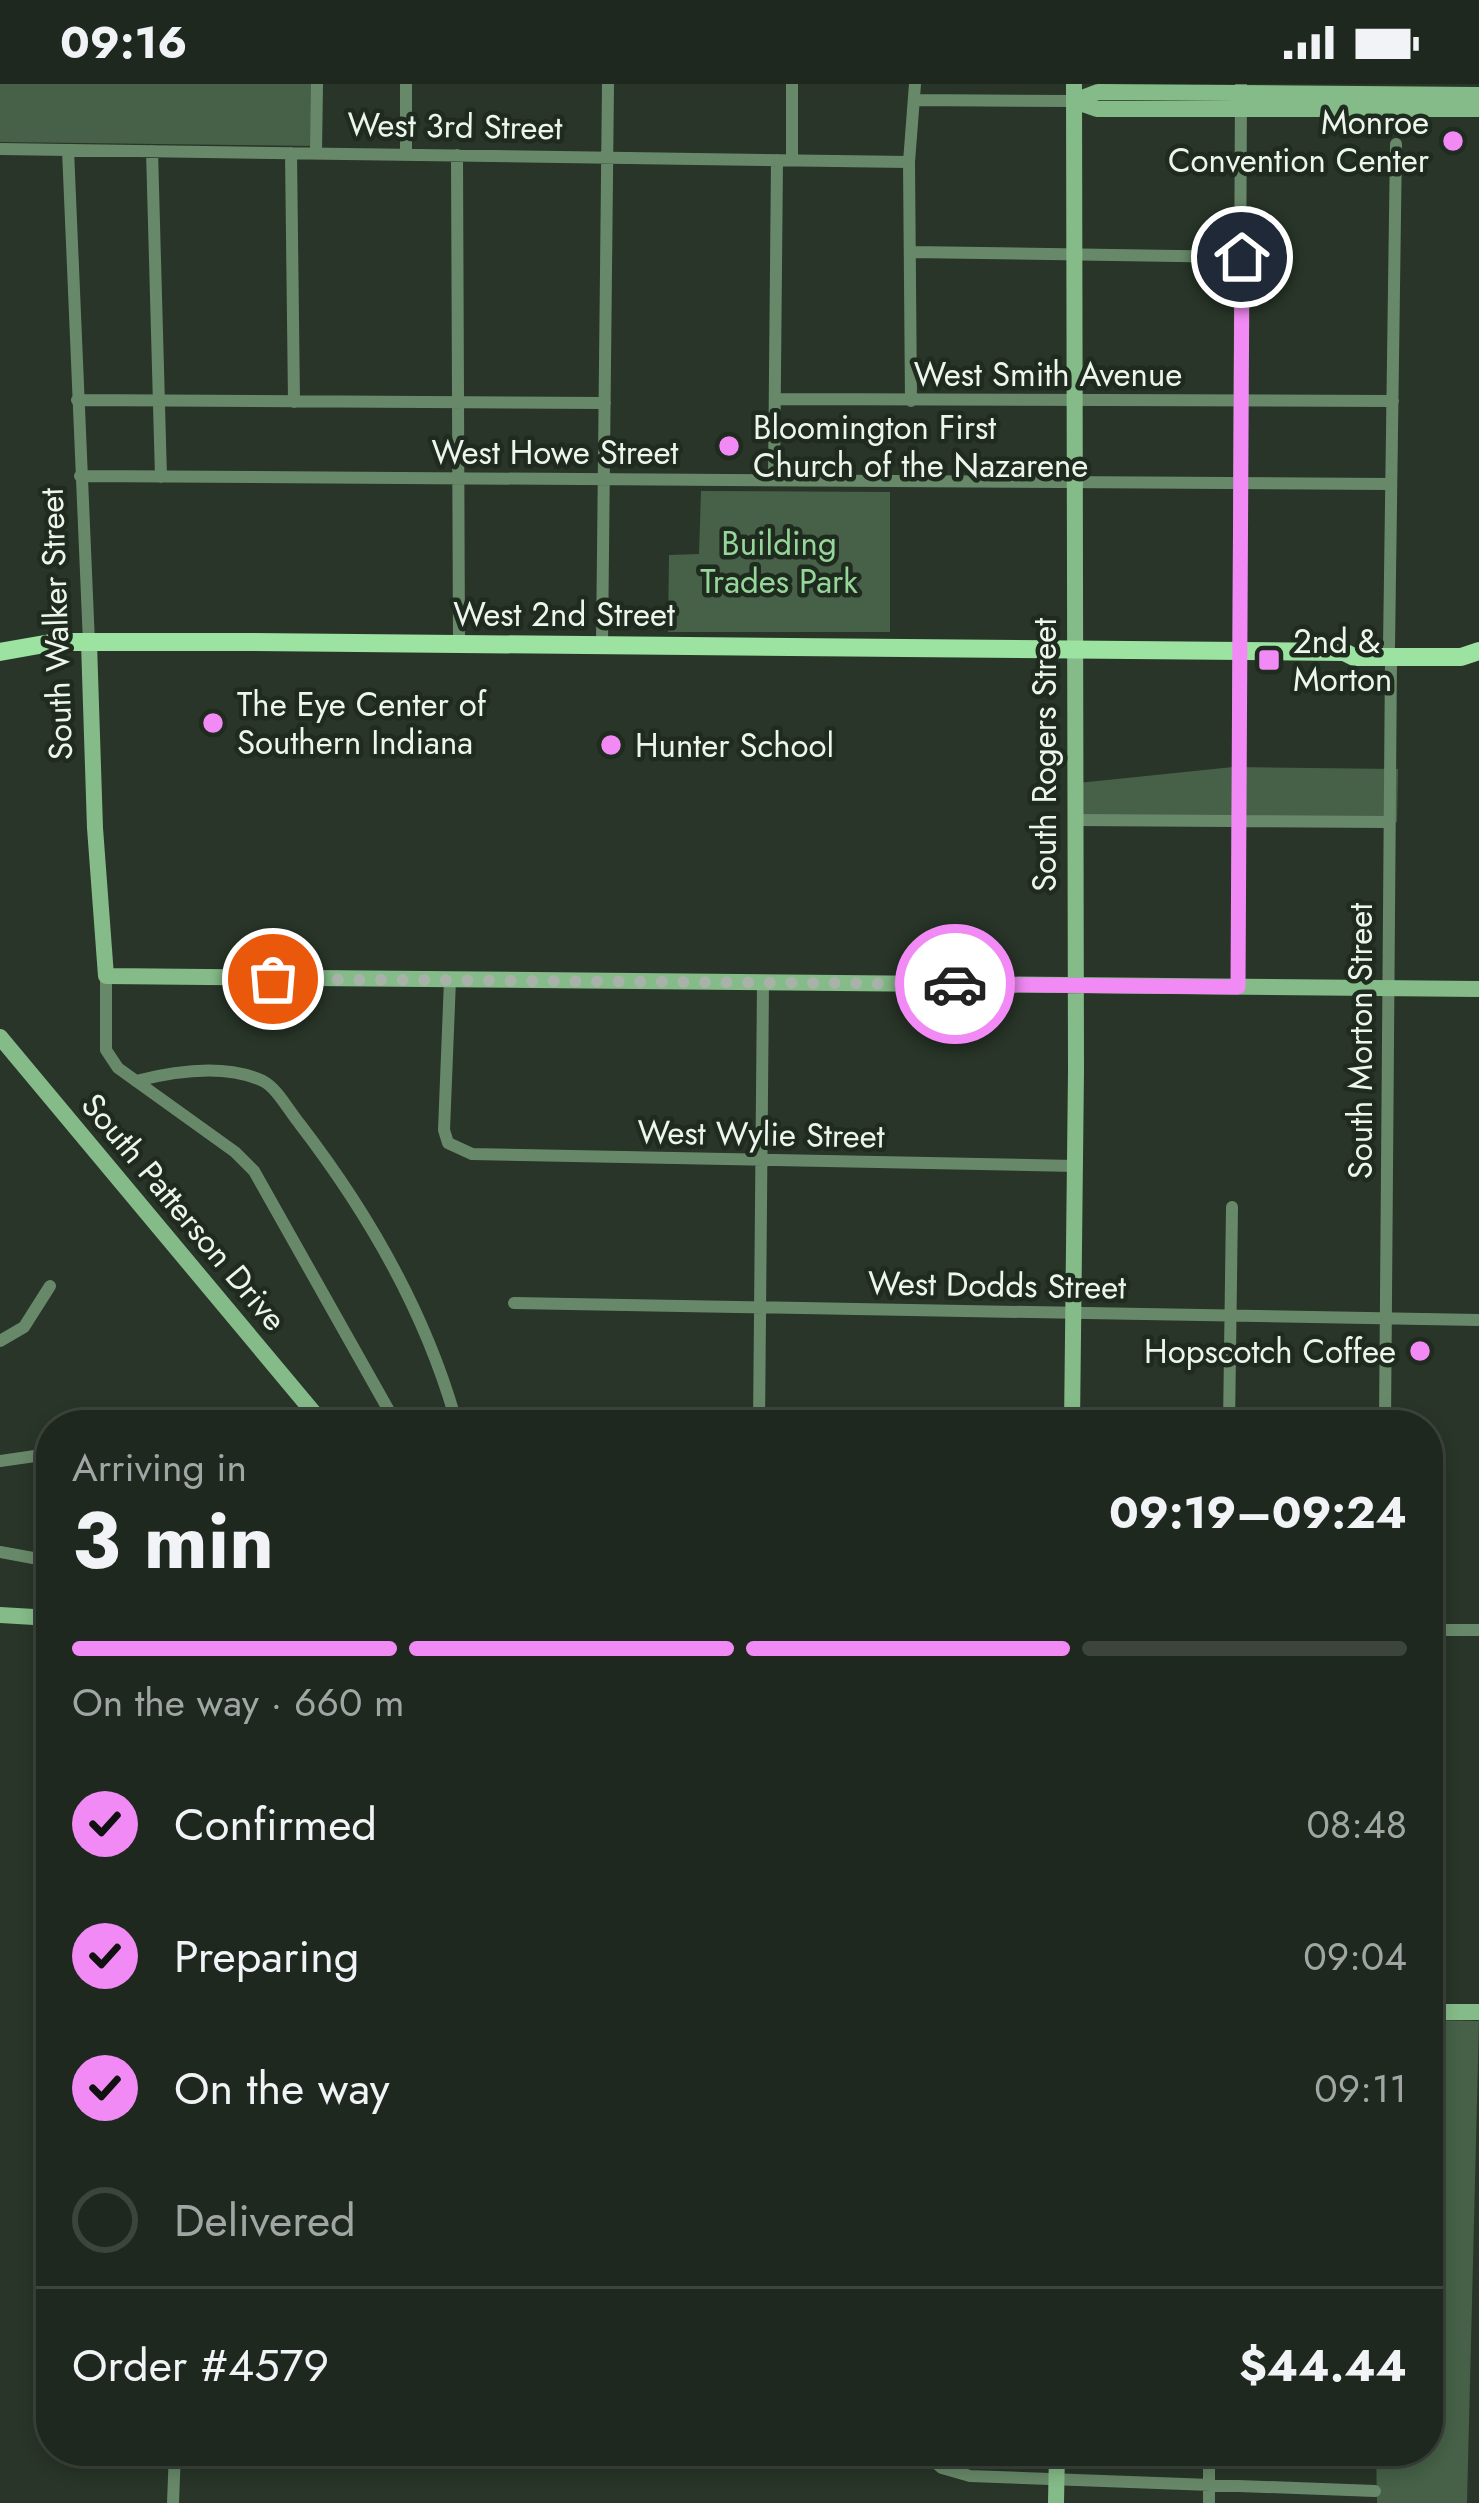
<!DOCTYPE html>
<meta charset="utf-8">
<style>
:root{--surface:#1e281e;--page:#2b342b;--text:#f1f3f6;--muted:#a1a6a4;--line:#3c443c;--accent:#f18af4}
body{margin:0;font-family:Jost,sans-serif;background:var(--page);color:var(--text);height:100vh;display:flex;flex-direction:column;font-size:45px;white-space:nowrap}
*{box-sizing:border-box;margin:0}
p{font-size:39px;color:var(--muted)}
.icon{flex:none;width:66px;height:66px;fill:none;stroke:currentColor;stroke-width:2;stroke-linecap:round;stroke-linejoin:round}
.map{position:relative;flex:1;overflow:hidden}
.sheet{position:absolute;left:36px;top:1326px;width:1407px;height:1056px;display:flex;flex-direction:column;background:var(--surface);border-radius:48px;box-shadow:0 6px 18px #0003,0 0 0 3px var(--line)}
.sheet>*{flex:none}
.pin{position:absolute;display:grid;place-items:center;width:102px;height:102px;color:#fff;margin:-51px;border:6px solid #fff;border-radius:50%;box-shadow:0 3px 12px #0007}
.courier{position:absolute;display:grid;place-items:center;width:120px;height:120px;margin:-60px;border:9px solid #f18af4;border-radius:50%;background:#fff;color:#222;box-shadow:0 3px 15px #0007}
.summary em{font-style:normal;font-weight:700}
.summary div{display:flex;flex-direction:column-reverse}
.summary{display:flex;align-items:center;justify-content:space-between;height:204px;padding:0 36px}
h1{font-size:78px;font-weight:700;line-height:90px}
.bar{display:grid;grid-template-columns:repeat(4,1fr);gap:18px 12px;align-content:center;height:144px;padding:0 36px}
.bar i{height:15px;border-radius:9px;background:var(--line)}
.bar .active{background:var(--accent)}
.bar p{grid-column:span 4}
.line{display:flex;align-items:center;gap:30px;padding:0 36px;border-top:3px solid var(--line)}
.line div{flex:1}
ol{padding:0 36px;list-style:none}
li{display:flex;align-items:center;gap:36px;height:132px}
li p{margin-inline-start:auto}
li .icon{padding:12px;border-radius:50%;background:var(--accent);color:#111;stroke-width:4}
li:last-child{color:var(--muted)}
li i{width:66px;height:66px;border:6px solid var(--line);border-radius:50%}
.status{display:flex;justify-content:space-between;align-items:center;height:84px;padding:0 60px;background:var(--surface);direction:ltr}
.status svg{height:33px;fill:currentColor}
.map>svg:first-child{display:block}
.green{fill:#466147}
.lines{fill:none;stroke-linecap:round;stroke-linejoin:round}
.street{stroke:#688969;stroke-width:12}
.secondary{stroke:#85bb88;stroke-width:16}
.primary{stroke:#9ce2a0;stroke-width:18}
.done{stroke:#a8b2a8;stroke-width:12;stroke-dasharray:0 21.6}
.route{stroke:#f18af4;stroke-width:15}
.poi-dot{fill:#f18af4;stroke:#1e2b1e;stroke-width:4.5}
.labels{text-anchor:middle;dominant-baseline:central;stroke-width:9;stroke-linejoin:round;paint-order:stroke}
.poi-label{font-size:33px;fill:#edf6ed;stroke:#1e2b1e;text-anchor:start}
.street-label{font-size:33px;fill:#edf6ed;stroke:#1e2b1e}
.park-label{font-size:33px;fill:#96d69a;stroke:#1e2b1e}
</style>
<div class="status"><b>09:16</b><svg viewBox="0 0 49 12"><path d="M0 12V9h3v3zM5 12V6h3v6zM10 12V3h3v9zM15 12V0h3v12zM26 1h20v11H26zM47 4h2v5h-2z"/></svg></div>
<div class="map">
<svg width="1479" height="2419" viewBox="0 0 1479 2419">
<rect width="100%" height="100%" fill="#283528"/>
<path class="green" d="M0,0H315V62L0,58Z
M701,407L890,408V548H668L669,471L699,470Z
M1233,683L1398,685L1397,738L1078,736V699Z
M1428,1936L1479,1937L1467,2419H1377L1376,2367H1428Z"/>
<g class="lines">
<path class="street" d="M792,0V76
M914,16L1074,17
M0,65L909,78
M68,66L89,559
M152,67L161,393
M291,69L294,318
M316,69L317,0
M406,71V0
M457,71L459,560
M911,168L1242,173
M776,315L1393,317
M77,316L605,319
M911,317L909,78L915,0
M80,392L1390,400
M774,396L777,76
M602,561L608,0
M1389,563L1396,60
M1074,736L1388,738
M106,892V966L118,984L235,1068L254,1087L397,1341
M450,896L444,1046L448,1059L472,1070L1075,1082
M1237,903L1241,0
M136,997C175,987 226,980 263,997C277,1004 289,1027 299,1039C366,1126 423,1224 454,1330L452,1341
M514,1219L1479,1236
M0,1257L24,1243L50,1202
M759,1341L763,900
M1229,1341L1232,1123
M1385,1341L1391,573
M0,1377L35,1372L51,1377
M0,1468L33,1474L51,1470
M1428,1546H1479
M921,2367L942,2384L970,2392L1375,2407
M173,2419L175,2367
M1209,2419V2367"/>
<path class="secondary" d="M1074,17L1097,25H1479
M1074,17L1098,8L1479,11
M89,559L95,744L106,892L1479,905
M0,953L324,1341
M1072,1341L1076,987L1074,0
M0,1531L51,1534
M1428,1928H1479
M1056,2419L1057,2367"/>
<path class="primary" d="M0,568L56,558H250L1344,568L1354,573H1461L1479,567"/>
</g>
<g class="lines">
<path class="done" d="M273,895L955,900"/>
<path class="route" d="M955,900L1238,903L1242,173"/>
</g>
<g class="poi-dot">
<circle cx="1453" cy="57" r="12"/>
<circle cx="729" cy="362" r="12"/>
<rect x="1257" y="564" width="24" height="24" rx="6"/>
<circle cx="213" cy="639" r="12"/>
<circle cx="611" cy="661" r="12"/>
<circle cx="1420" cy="1267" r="12"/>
</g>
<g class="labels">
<g class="poi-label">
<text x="1429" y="38" text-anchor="end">Monroe<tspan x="1429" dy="38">Convention Center</tspan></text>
<text x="753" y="343">Bloomington First<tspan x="753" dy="38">Church of the Nazarene</tspan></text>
<text x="1293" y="557">2nd &amp;<tspan x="1293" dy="38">Morton</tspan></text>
<text x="237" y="620">The Eye Center of<tspan x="237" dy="38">Southern Indiana</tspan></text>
<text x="635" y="661">Hunter School</text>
<text x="1396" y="1267" text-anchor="end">Hopscotch Coffee</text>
</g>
<g class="street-label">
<text transform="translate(455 42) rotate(1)">West 3rd Street</text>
<text x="1048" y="290">West Smith Avenue</text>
<text x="555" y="368">West Howe Street</text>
<text x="564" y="530">West 2nd Street</text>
<text transform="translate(56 540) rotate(-92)">South Walker Street</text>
<text transform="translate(1044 671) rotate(-90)">South Rogers Street</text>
<text transform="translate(1360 957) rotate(-90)">South Morton Street</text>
<text transform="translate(761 1050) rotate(1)">West Wylie Street</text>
<text transform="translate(184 1128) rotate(50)">South Patterson Drive</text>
<text transform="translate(997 1201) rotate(1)">West Dodds Street</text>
</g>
<g class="park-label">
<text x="779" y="459">Building<tspan x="779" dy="38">Trades Park</tspan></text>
</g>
</g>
</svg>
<div class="pin" style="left:273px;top:895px;background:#ea580c"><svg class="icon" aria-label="bag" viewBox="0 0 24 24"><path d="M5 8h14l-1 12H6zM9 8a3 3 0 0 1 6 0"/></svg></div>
<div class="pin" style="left:1242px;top:173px;background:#1f2937"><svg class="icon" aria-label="home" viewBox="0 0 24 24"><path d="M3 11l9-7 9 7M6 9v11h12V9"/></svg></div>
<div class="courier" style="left:955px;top:900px"><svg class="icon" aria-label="car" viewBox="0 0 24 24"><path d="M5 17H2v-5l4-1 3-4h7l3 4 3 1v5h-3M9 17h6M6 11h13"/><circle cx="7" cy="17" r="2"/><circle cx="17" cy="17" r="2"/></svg></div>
<section class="sheet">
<div class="summary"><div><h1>3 min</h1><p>Arriving in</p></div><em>09:19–09:24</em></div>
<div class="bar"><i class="active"></i><i class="active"></i><i class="active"></i><i></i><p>On the way · 660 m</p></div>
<ol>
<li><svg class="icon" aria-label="check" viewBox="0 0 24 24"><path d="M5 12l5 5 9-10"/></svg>Confirmed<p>08:48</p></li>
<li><svg class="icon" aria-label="check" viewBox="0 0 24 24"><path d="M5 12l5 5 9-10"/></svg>Preparing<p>09:04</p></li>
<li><svg class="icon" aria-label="check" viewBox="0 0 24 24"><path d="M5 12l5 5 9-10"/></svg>On the way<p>09:11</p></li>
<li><i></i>Delivered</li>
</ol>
<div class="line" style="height:156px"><div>Order #4579</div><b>$44.44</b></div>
</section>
</div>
